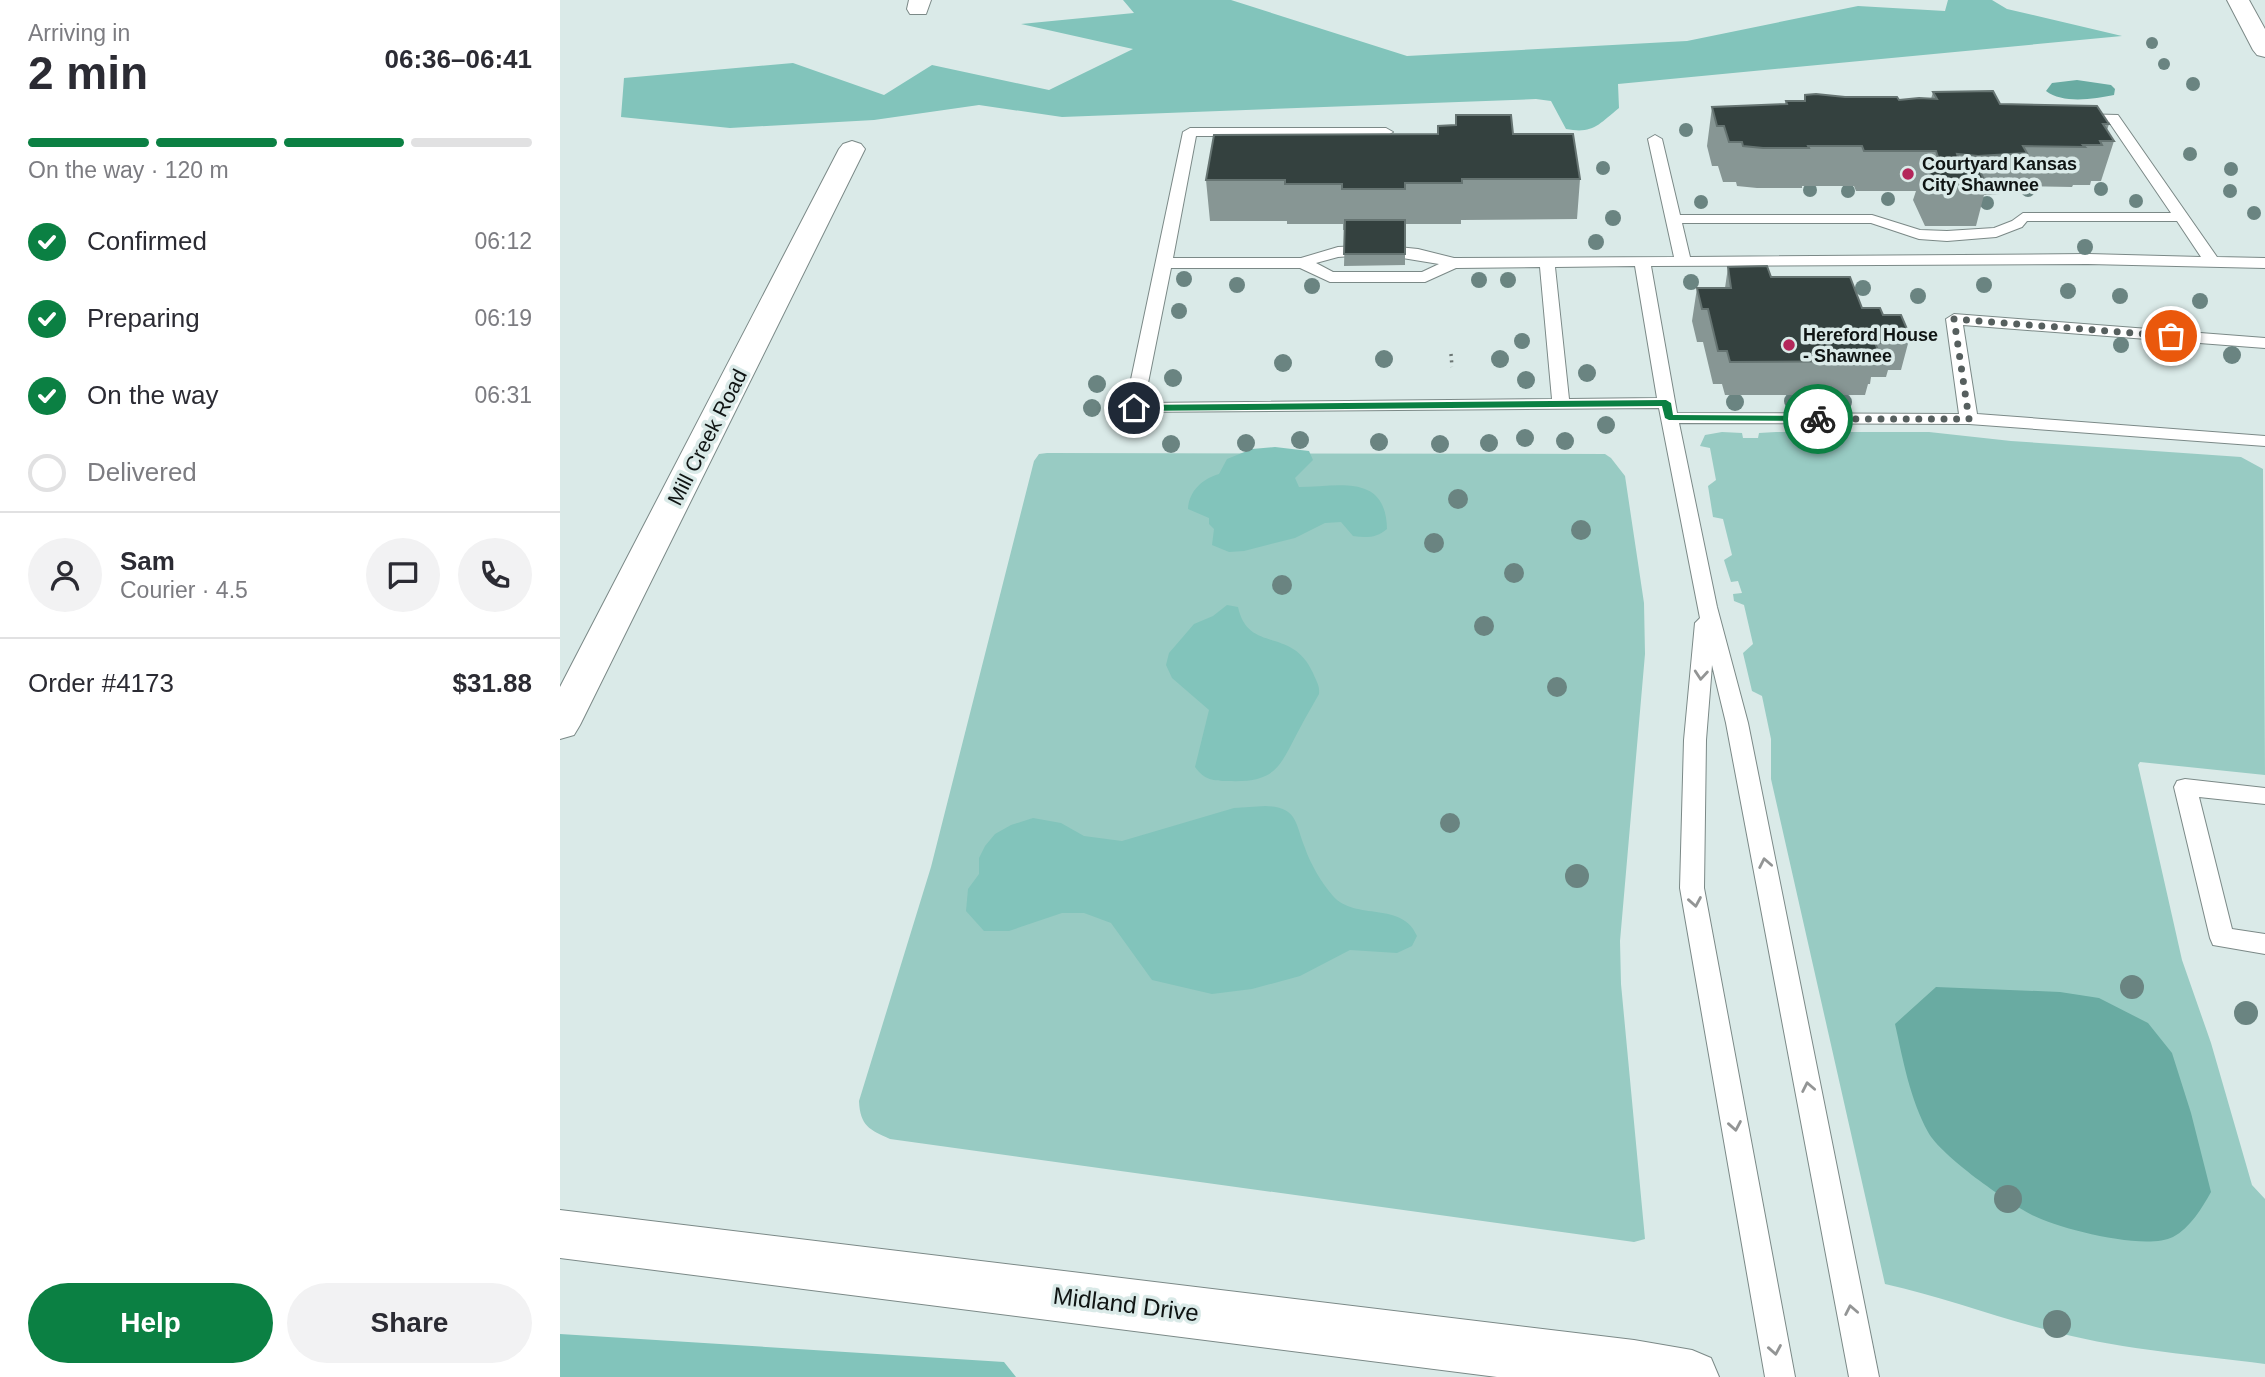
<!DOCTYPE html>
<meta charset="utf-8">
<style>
:root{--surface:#fff;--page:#f2f2f3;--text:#2b2b33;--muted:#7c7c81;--line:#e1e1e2;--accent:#0b8043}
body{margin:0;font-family:Helvetica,sans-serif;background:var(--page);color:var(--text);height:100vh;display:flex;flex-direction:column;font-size:26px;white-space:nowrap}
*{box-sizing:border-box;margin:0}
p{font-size:23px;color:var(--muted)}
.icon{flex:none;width:38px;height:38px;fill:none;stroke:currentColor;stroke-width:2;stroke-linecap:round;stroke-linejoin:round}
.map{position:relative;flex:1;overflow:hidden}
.side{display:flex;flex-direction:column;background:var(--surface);width:560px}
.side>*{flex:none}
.pin{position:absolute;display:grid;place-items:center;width:60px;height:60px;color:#fff;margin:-30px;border:4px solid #fff;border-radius:50%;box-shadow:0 2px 7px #0007}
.courier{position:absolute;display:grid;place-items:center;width:70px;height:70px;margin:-35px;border:5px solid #0b8043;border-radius:50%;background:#fff;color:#222;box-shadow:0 2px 9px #0007}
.summary em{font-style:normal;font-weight:700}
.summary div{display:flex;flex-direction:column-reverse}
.summary{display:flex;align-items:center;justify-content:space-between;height:119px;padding:0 28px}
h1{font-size:46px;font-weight:700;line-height:52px}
.bar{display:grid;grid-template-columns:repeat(4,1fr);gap:10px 7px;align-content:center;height:84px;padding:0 28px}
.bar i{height:9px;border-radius:5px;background:var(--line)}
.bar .selected{background:var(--accent)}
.bar p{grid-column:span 4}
.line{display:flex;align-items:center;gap:18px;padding:0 28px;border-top:2px solid var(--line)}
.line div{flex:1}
.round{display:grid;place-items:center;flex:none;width:74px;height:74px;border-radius:37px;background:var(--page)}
ol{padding:0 28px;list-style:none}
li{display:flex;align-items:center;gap:21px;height:77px}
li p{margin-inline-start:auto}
li .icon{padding:7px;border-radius:50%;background:var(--accent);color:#fff;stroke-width:4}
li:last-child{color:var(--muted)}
li i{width:38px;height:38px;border:4px solid var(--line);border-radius:50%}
.cta{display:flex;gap:14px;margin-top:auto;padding:14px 28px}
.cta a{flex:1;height:80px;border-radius:42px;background:var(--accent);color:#fff;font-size:28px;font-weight:700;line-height:80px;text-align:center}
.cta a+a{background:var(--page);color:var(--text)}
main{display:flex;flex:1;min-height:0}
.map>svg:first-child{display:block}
.green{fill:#98cbc3}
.forest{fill:#82c4bb}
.water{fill:#69aba2}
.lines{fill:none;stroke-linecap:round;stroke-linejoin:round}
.service-casing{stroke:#7b8987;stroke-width:2}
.minor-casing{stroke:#7b8987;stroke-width:2}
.secondary-casing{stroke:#7b8987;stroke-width:2}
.path{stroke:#6b7573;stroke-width:3.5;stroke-dasharray:2 4.5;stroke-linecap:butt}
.service{fill:#fff;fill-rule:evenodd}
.minor{fill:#fff;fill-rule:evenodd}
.secondary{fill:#fff;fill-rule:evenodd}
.tree{fill:#6a8481}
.wall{fill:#879694}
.building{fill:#34413f;stroke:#667472;stroke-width:2}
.oneway{stroke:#939595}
.route{fill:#0b8043}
.done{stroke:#565f5e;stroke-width:7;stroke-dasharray:0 12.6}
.poi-dot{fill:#b4265a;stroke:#daeae8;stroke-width:2.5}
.labels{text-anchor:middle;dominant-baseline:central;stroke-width:7;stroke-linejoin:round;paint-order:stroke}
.far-poi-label{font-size:18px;font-weight:bold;fill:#0f1413;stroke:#daeae8;text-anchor:start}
.street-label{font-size:21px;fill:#0f1413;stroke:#daeae8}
.near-street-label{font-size:24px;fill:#0f1413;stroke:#daeae8}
</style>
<main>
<section class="side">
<div class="summary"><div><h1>2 min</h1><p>Arriving in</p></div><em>06:36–06:41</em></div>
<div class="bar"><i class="selected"></i><i class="selected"></i><i class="selected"></i><i></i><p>On the way · 120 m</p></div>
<ol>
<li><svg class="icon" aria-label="check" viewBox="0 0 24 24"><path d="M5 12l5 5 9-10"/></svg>Confirmed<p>06:12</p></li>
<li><svg class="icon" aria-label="check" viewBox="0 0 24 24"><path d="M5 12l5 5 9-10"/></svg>Preparing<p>06:19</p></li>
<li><svg class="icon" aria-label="check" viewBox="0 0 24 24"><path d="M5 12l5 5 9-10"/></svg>On the way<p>06:31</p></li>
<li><i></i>Delivered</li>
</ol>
<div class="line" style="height:126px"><a class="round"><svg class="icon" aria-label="person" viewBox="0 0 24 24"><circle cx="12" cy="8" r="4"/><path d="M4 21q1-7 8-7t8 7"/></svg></a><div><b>Sam</b><p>Courier · 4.5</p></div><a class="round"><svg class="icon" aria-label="chat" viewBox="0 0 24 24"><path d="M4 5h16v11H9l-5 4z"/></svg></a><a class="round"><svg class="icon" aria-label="phone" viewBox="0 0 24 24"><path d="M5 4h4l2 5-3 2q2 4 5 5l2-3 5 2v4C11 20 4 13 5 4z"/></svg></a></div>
<div class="line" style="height:91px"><div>Order #4173</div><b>$31.88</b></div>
<div class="cta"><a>Help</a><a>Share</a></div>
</section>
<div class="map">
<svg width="1705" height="1377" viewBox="0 0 1705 1377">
<rect width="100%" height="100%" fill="#daeae8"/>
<path class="green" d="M1162,432L1182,433L1183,438H1198L1199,433L1216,432H1369L1451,441L1681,457L1703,469L1705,775L1580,762L1578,765L1622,960L1651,1043L1692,1185L1705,1199V1364C1637,1355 1566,1350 1499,1333C1440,1319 1384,1297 1325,1284L1211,779V739L1202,696L1192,691L1183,653L1193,644L1184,605L1174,601L1173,594L1182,593L1178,581L1171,582L1164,560L1172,555L1163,519L1153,517L1148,486L1156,480L1150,448L1140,446L1145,435Z
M487,453L1045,454L1051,458L1065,476L1084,603L1085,654L1060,941L1061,984L1085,1239L1074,1242L330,1139C310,1130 300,1126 299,1101L371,867L474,461L479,454Z"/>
<path class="forest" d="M563,0H671L847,56L1127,41L1298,6L1385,11L1388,0H1432L1447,9L1562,36L1058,84L1059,108C1038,125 1033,134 1006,129L991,101L976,99L502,117L419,105L314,120L170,128L61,117L64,78L233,63L324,95L372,65L489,90L573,49L461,24L574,13Z
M715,447L749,451L753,460L735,478L739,487C777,487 826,472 827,529C817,538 806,538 793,536L781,522L765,523L735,538L684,551L669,552L652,545L654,529L649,524V518L628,509C629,491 642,479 659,474L667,459L692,449Z
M667,605L678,607C688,654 732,626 753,673C756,681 760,685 759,694C753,705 746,716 740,728C720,765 718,783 668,781C654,781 644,780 635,767L649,710L612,678L606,665L609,653L634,624L653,616Z
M705,806C738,807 735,823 745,848C750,863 762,884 773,896C795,921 843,901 857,936L852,946L837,953L790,950L740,976L692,989L652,994L592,980L551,923L524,913H502L449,931H424L406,911L408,889L419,874V858L425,846L435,834L451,825L473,818L501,823L524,836L562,841L674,808Z
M0,1334L444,1362L456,1377H0Z"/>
<path class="water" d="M1517,80L1551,85L1555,89L1554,95C1534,99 1503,104 1486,91L1492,83Z
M1376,987L1500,992L1539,998L1588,1023L1612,1053L1631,1113L1651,1192C1642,1208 1630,1228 1613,1237C1585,1251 1500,1229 1472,1215C1446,1201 1382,1157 1368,1132C1350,1099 1343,1060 1335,1024Z"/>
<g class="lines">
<defs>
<path id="service" d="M1518,114L1558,115L1657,257L1705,258V268L1528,264L1091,266L1117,413L1399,414L1386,319L1394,314L1705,338V348L1403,325L1417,414L1705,436V446L1409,424L1119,423L1157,607L1188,723L1319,1377H1289L1166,723L1152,665L1146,740L1144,888L1235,1377H1205L1120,888L1124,740L1135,623L1140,618L1099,408L568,412L565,408L623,132L630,128H826L833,132L826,136H636L613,258H741L778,247L818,245L858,249L894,258L1114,257L1088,139L1095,135L1102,139L1120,215H1312L1360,230L1387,231L1434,228L1452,221L1463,213H1611L1549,122L1513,121L1511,118ZM1467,221H1617L1641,257L1528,254L1130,257L1122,223H1311L1359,239L1387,241L1436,237L1462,227ZM818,254L879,264L862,272H773L756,263L778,257ZM1075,266L1097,398L1009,399L995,267ZM980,267L992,399L584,403L611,268H740L770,282H865L896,268Z
M1625,779L1705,788V804L1639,797L1672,929L1705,934V954L1653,945L1650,938L1614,787L1617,781Z"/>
<path id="minor" d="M349,0H371L366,14H350L347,9Z
M1667,0H1689L1705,29V57L1697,55L1693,50Z
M292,141L301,144L305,149L20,725L14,735L0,739V687L279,149L283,144Z"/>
<path id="secondary" d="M0,1210L1074,1340L1132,1350L1151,1358L1159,1377H937L0,1258Z"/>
</defs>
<use href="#service" class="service-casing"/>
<use href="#minor" class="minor-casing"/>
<use href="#secondary" class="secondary-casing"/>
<path class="path" d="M891,354L892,367"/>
<use href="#service" class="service"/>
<use href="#minor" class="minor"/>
<use href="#secondary" class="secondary"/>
</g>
<g class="tree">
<circle cx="1592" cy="43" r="6"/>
<circle cx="1604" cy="64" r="6"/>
<circle cx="1633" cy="84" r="7"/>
<circle cx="1126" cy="130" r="7"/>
<circle cx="1630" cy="154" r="7"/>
<circle cx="1043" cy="168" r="7"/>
<circle cx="1671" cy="169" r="7"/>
<circle cx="1541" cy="189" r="7"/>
<circle cx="1250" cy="190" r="7"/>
<circle cx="1468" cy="190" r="7"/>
<circle cx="1288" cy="191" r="7"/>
<circle cx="1670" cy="191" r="7"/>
<circle cx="1328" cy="199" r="7"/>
<circle cx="1576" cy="201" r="7"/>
<circle cx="1141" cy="202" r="7"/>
<circle cx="1427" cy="203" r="7"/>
<circle cx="1694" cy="213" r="7"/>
<circle cx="1053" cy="218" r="8"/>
<circle cx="1036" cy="242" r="8"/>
<circle cx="1525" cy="247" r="8"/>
<circle cx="624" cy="279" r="8"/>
<circle cx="919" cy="280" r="8"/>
<circle cx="948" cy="280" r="8"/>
<circle cx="1131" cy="282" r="8"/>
<circle cx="677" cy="285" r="8"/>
<circle cx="1424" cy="285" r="8"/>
<circle cx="752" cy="286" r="8"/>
<circle cx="1303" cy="288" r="8"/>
<circle cx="1508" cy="291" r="8"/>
<circle cx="1358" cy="296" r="8"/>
<circle cx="1560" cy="296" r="8"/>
<circle cx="1640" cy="301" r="8"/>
<circle cx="619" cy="311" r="8"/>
<circle cx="962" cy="341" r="8"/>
<circle cx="1561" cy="345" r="8"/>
<circle cx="1672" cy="355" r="9"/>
<circle cx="824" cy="359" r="9"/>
<circle cx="940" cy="359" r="9"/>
<circle cx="723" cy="363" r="9"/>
<circle cx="1027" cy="373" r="9"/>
<circle cx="613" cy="378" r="9"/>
<circle cx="966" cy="380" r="9"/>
<circle cx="537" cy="384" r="9"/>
<circle cx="1233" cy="401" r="9"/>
<circle cx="1175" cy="402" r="9"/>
<circle cx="1283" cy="402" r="9"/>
<circle cx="532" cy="408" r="9"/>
<circle cx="1046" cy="425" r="9"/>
<circle cx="965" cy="438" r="9"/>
<circle cx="740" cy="440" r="9"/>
<circle cx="1005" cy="441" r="9"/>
<circle cx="819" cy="442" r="9"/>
<circle cx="686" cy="443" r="9"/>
<circle cx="929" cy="443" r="9"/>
<circle cx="611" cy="444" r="9"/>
<circle cx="880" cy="444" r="9"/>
<circle cx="898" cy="499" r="10"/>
<circle cx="1021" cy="530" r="10"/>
<circle cx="874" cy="543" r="10"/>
<circle cx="954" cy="573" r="10"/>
<circle cx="722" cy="585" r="10"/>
<circle cx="924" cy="626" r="10"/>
<circle cx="997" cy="687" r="10"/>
<circle cx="890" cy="823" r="10"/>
<circle cx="1017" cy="876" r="12"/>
<circle cx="1572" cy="987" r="12"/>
<circle cx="1686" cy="1013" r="12"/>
<circle cx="1448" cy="1199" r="14"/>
<circle cx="1497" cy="1324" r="14"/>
</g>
<path class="wall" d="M1373,92L1549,124L1547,130L1554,141L1541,181H1531L1530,185H1513L1512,187L1458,186L1456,193L1424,195L1416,226H1365L1353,200L1356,191H1296L1294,186H1242V188H1197L1177,186L1176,182H1163L1158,166H1152L1147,146L1152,107L1225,104L1226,101H1244L1285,97L1339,100L1371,99Z
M953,134L1020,179L1017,219L901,220V224H845V265L784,266L785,230H783V224H727V221H650L646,180Z
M1168,267L1211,277L1323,315L1350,336L1341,370H1328L1326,377H1311L1310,384H1308L1305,395H1165L1162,384H1153L1143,342H1137L1132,321L1137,288H1165Z"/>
<path class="building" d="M1433,91L1440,104L1537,106L1549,124H1543L1554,141H1540L1542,145H1523L1525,147L1463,146L1467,153L1418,156L1397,154L1399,160H1414L1427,185H1375L1363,160H1379L1376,151H1304L1302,146H1248L1249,148H1203L1183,146L1182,142H1169L1164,126H1157L1152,107L1227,104L1226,101H1245V95L1256,94L1285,97H1337L1339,100L1359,98L1377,99L1373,92Z
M896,115H951L953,134H1013L1020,179H902V183H845V189H782V184H725V180H646L654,135L878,134V126L896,125Z
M785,220H845V254H784Z
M1207,266L1211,277H1290L1302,308H1320L1323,315H1341L1350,336H1331L1334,343H1315L1318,350H1309L1313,361L1170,362L1167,351H1158L1148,309H1142L1137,288H1171L1168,267Z"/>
<defs><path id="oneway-chevron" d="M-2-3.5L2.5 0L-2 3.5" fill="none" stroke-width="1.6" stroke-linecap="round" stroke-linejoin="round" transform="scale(1.75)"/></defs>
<g class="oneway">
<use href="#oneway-chevron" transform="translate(1141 675) rotate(95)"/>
<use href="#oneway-chevron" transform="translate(1205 863) rotate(-101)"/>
<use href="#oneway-chevron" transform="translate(1135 902) rotate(80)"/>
<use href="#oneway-chevron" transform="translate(1248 1087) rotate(-101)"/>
<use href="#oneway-chevron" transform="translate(1175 1126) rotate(80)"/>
<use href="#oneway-chevron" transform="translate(1291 1310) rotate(-101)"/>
<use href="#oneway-chevron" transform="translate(1215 1350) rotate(80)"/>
</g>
<path class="route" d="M1106,400L1111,403L1113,415L1258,416L1263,419L1258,421L1109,420L1105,418L1102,406L574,411L570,408L574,405Z"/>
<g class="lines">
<path class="done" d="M1258,419H1409L1394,319L1611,336"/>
</g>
<g class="poi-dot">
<circle cx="1348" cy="174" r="7"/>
<circle cx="1229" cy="345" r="7"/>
</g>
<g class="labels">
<g class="far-poi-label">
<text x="1362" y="164">Courtyard Kansas<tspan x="1362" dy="21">City Shawnee</tspan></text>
<text x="1243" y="335">Hereford House<tspan x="1243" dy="21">- Shawnee</tspan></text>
</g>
<g class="street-label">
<text transform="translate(147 437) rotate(-63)">Mill Creek Road</text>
</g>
<g class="near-street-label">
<text transform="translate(566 1304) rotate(7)">Midland Drive</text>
</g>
</g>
</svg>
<div class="pin" style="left:1611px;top:336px;background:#ea580c"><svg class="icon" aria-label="bag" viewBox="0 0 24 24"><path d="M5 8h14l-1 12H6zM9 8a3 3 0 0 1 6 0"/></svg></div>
<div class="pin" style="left:574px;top:408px;background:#1f2937"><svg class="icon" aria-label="home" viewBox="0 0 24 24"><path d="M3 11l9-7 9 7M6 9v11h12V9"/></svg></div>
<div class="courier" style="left:1258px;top:419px"><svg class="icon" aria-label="bike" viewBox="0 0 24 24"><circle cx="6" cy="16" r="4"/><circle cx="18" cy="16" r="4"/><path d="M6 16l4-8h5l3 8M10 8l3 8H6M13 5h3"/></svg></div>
</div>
</main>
